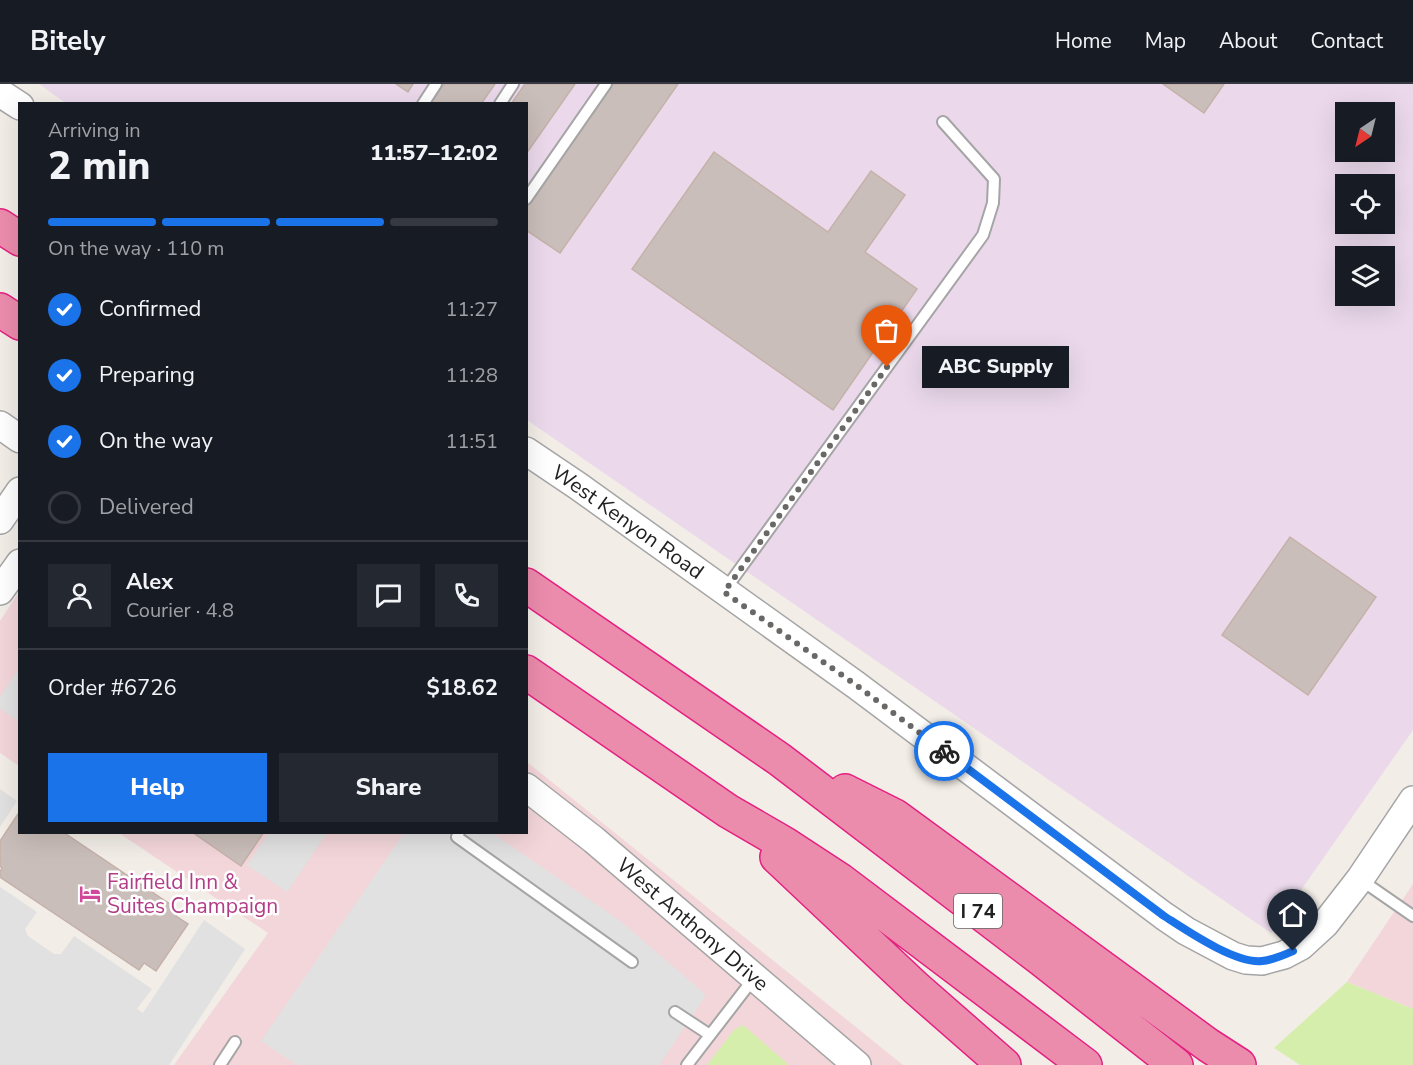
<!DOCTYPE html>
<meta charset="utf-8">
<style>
:root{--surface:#171b24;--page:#242831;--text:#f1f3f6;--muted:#9ea1a6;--line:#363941;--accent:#1a73e8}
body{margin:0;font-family:"Nunito Sans",sans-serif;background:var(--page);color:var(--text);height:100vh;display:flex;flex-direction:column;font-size:22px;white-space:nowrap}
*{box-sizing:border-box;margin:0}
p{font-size:20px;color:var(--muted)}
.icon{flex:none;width:33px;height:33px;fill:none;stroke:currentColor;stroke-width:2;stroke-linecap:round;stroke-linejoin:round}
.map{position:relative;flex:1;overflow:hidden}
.panel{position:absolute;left:18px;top:18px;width:510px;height:732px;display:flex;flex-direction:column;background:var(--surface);border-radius:0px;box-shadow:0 6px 24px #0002}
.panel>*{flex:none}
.needle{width:39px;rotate:215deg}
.tools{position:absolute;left:1335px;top:18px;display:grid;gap:12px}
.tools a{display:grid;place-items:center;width:60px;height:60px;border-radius:0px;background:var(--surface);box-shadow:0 6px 24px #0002;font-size:30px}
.pin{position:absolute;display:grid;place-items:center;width:51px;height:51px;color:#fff;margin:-62px -26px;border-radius:50% 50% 50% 0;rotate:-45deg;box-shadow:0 0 6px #0007}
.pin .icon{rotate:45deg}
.courier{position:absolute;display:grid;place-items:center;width:60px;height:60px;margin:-30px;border:4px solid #1a73e8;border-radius:50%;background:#fff;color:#222;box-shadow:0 2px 8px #0007}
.bubble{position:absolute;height:42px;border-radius:0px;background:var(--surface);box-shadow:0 6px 24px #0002;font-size:20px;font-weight:800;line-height:42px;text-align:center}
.head em{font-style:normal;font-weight:800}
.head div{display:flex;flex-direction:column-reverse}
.head{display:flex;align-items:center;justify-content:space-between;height:102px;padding:0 30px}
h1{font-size:39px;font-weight:800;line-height:45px}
.bar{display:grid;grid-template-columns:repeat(4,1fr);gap:9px 6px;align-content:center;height:72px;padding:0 30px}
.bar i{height:8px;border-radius:4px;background:var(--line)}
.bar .on{background:var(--accent)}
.bar p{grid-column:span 4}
.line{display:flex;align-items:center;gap:15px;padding:0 30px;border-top:2px solid var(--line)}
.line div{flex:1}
.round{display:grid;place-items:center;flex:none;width:63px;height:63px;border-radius:0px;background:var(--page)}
ol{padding:0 30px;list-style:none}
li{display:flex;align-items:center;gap:18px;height:66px}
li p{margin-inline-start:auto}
li .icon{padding:6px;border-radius:50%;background:var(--accent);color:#fff;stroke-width:4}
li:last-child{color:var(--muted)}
li i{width:33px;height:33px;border:3px solid var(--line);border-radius:50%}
.button{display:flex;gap:12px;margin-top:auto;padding:12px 30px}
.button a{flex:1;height:69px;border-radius:0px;background:var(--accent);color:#fff;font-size:24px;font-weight:800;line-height:69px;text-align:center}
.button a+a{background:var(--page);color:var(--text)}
header{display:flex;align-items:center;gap:36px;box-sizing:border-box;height:84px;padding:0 30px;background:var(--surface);border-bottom:2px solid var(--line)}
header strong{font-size:28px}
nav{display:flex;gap:33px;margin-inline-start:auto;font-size:21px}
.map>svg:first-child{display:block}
.commercial{fill:#f3d6da}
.industrial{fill:#ebd9eb;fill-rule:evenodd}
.grass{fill:#d6eeac}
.parking{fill:#e1e1e1}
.building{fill:#cabeba;stroke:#c5b1a9;stroke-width:1.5}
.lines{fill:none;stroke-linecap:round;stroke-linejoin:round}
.service-casing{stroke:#a5a5a5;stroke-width:14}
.tertiary-casing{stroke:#a5a5a5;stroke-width:30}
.motorway-casing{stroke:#e42081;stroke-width:36}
.service{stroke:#fff;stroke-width:10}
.tertiary{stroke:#fff;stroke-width:27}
.motorway{stroke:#ec8cad;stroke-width:33}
.done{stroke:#6a6866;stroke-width:6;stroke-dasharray:0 10.8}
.route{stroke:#1a73e8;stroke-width:8}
.labels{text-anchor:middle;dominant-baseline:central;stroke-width:5;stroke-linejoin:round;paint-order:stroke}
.shield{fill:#fff;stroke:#646464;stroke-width:1.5}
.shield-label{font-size:20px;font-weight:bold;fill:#212121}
.street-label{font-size:21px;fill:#212121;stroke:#fff}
.hotel-label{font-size:21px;fill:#b23c85;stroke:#fff;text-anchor:start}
</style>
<header>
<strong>Bitely</strong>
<nav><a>Home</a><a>Map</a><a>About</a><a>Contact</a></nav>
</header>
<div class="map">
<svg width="1413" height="981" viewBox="0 0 1413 981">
<rect width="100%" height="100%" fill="#f2ede7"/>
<path class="commercial" d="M19,508V682L0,669V537Z
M527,678L903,981H174L268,849L119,749L526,748Z
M1413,800V925L1347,898Z"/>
<path class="industrial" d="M39,0H1413V646L1271,849L527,336L526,20H67ZM1346,28H1384V68H1346ZM1346,100H1384V140H1346ZM1346,172H1384V212H1346Z"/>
<path class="grass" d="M1347,898L1413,925V981H1300L1274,964Z
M743,941L789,981H707L734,946Z"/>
<path class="parking" d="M19,585V638L0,624V613Z
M0,705L17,717L0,743Z
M269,749H327L287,808L247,781Z
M404,749H492L619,836L706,911L659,981H297L261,957Z
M0,803L37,828L25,845L28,852L54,870H61L74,852L152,905L137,925L143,929L204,836L245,865L169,981H0Z"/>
<path class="building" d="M396,0H413L408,8Z
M444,0H495L481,20H430Z
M525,0H575L526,70V20H511Z
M612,0H678L560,169L526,146V123Z
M1163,0H1224L1204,29Z
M714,68L828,148L871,87L905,111L865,168L917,205L833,326L632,185Z
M1290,453L1376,513L1308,611L1222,551Z
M18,730L20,731V748H63L180,827L176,832L188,840L156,887L144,879L139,886L0,793V788L2,784L0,782V757Z
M192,748H264L241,782Z"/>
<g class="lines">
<defs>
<path id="service" d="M423,20L436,0
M500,20L513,0
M526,115L606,0
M724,507L983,151L993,119L994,95L943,38
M459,748L457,753L632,878
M1361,796L1413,832
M675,928L710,951
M220,981L235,958
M687,981L754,894"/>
<g id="tertiary">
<path d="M0,9L20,22"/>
<path d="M0,341L20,355"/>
<path id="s1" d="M526,367L578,402L856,601L1164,832L1186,847L1233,872L1246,876L1262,877L1284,871L1301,862L1325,840L1360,795L1413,716"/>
<path d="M0,436L20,407"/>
<path d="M0,507L20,479"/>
<path id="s2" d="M526,703L594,756L857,981"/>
</g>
<path id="motorway" d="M0,142L20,155
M0,226L20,239
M526,501L779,675L1041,875L1176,981
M526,588L728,727L785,760L840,796L1085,981
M845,707L895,732L1208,961L1239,981
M777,773L916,904L1004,981"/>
</defs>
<use href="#service" class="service-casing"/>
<use href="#tertiary" class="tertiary-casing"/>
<use href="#motorway" class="motorway-casing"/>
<use href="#service" class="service"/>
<use href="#tertiary" class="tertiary"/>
<use href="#motorway" class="motorway"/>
</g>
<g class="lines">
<path class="done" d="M887,283L724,508L856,601L944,667"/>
<path class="route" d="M944,667L1164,832C1186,846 1235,880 1262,877C1273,876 1284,871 1293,867"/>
</g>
<defs>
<symbol id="hotel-bare" viewBox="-9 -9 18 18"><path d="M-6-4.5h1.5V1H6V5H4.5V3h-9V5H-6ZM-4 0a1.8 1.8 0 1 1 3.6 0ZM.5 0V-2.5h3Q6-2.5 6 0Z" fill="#d1479c" stroke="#fff" stroke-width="2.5" paint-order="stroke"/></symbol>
</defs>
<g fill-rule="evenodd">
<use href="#hotel-bare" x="75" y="795" width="30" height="30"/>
</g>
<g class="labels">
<rect class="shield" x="954" y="810" width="48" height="34" rx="4.5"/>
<g class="shield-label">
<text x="978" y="827">I 74</text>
</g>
<g class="street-label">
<text stroke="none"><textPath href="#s1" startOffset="124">West Kenyon Road</textPath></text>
<text stroke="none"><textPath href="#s2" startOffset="216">West Anthony Drive</textPath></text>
</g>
<g class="hotel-label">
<text x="107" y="798">Fairfield Inn &amp;<tspan x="107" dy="24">Suites Champaign</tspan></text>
</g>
</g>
</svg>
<div class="tools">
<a><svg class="needle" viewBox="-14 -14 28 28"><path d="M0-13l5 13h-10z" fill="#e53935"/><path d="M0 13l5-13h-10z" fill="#9ea1a6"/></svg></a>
<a><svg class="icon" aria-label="locate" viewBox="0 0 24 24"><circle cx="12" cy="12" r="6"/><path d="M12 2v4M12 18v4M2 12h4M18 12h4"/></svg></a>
<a><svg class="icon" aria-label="layers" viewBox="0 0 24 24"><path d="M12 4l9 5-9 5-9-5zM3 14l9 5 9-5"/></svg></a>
</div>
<div class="pin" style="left:887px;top:283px;background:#ea580c"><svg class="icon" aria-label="bag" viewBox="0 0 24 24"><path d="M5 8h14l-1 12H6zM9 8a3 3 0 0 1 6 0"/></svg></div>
<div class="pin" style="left:1293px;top:867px;background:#1f2937"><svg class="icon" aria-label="home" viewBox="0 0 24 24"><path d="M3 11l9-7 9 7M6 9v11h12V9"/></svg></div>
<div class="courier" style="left:944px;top:667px"><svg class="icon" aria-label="bike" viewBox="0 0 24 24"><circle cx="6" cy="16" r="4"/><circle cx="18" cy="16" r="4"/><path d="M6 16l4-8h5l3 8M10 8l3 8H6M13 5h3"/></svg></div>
<div class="bubble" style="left:922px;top:262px;width:147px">ABC Supply</div>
<section class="panel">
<div class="head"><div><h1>2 min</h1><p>Arriving in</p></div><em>11:57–12:02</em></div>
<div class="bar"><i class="on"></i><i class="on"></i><i class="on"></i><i></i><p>On the way · 110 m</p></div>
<ol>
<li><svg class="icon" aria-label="check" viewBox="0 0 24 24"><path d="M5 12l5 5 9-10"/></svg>Confirmed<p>11:27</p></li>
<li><svg class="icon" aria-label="check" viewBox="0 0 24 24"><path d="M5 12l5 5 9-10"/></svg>Preparing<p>11:28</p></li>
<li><svg class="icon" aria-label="check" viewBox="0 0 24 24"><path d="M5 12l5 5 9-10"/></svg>On the way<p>11:51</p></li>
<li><i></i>Delivered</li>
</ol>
<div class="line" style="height:108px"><a class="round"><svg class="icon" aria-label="person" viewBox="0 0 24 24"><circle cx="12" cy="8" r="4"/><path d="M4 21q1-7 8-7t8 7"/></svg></a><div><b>Alex</b><p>Courier · 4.8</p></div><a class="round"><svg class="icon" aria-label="chat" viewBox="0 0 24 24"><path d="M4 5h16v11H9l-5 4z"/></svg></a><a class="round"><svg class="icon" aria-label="phone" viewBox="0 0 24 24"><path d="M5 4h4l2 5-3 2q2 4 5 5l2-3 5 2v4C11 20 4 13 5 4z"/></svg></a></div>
<div class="line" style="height:78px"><div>Order #6726</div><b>$18.62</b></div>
<div class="button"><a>Help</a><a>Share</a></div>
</section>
</div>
